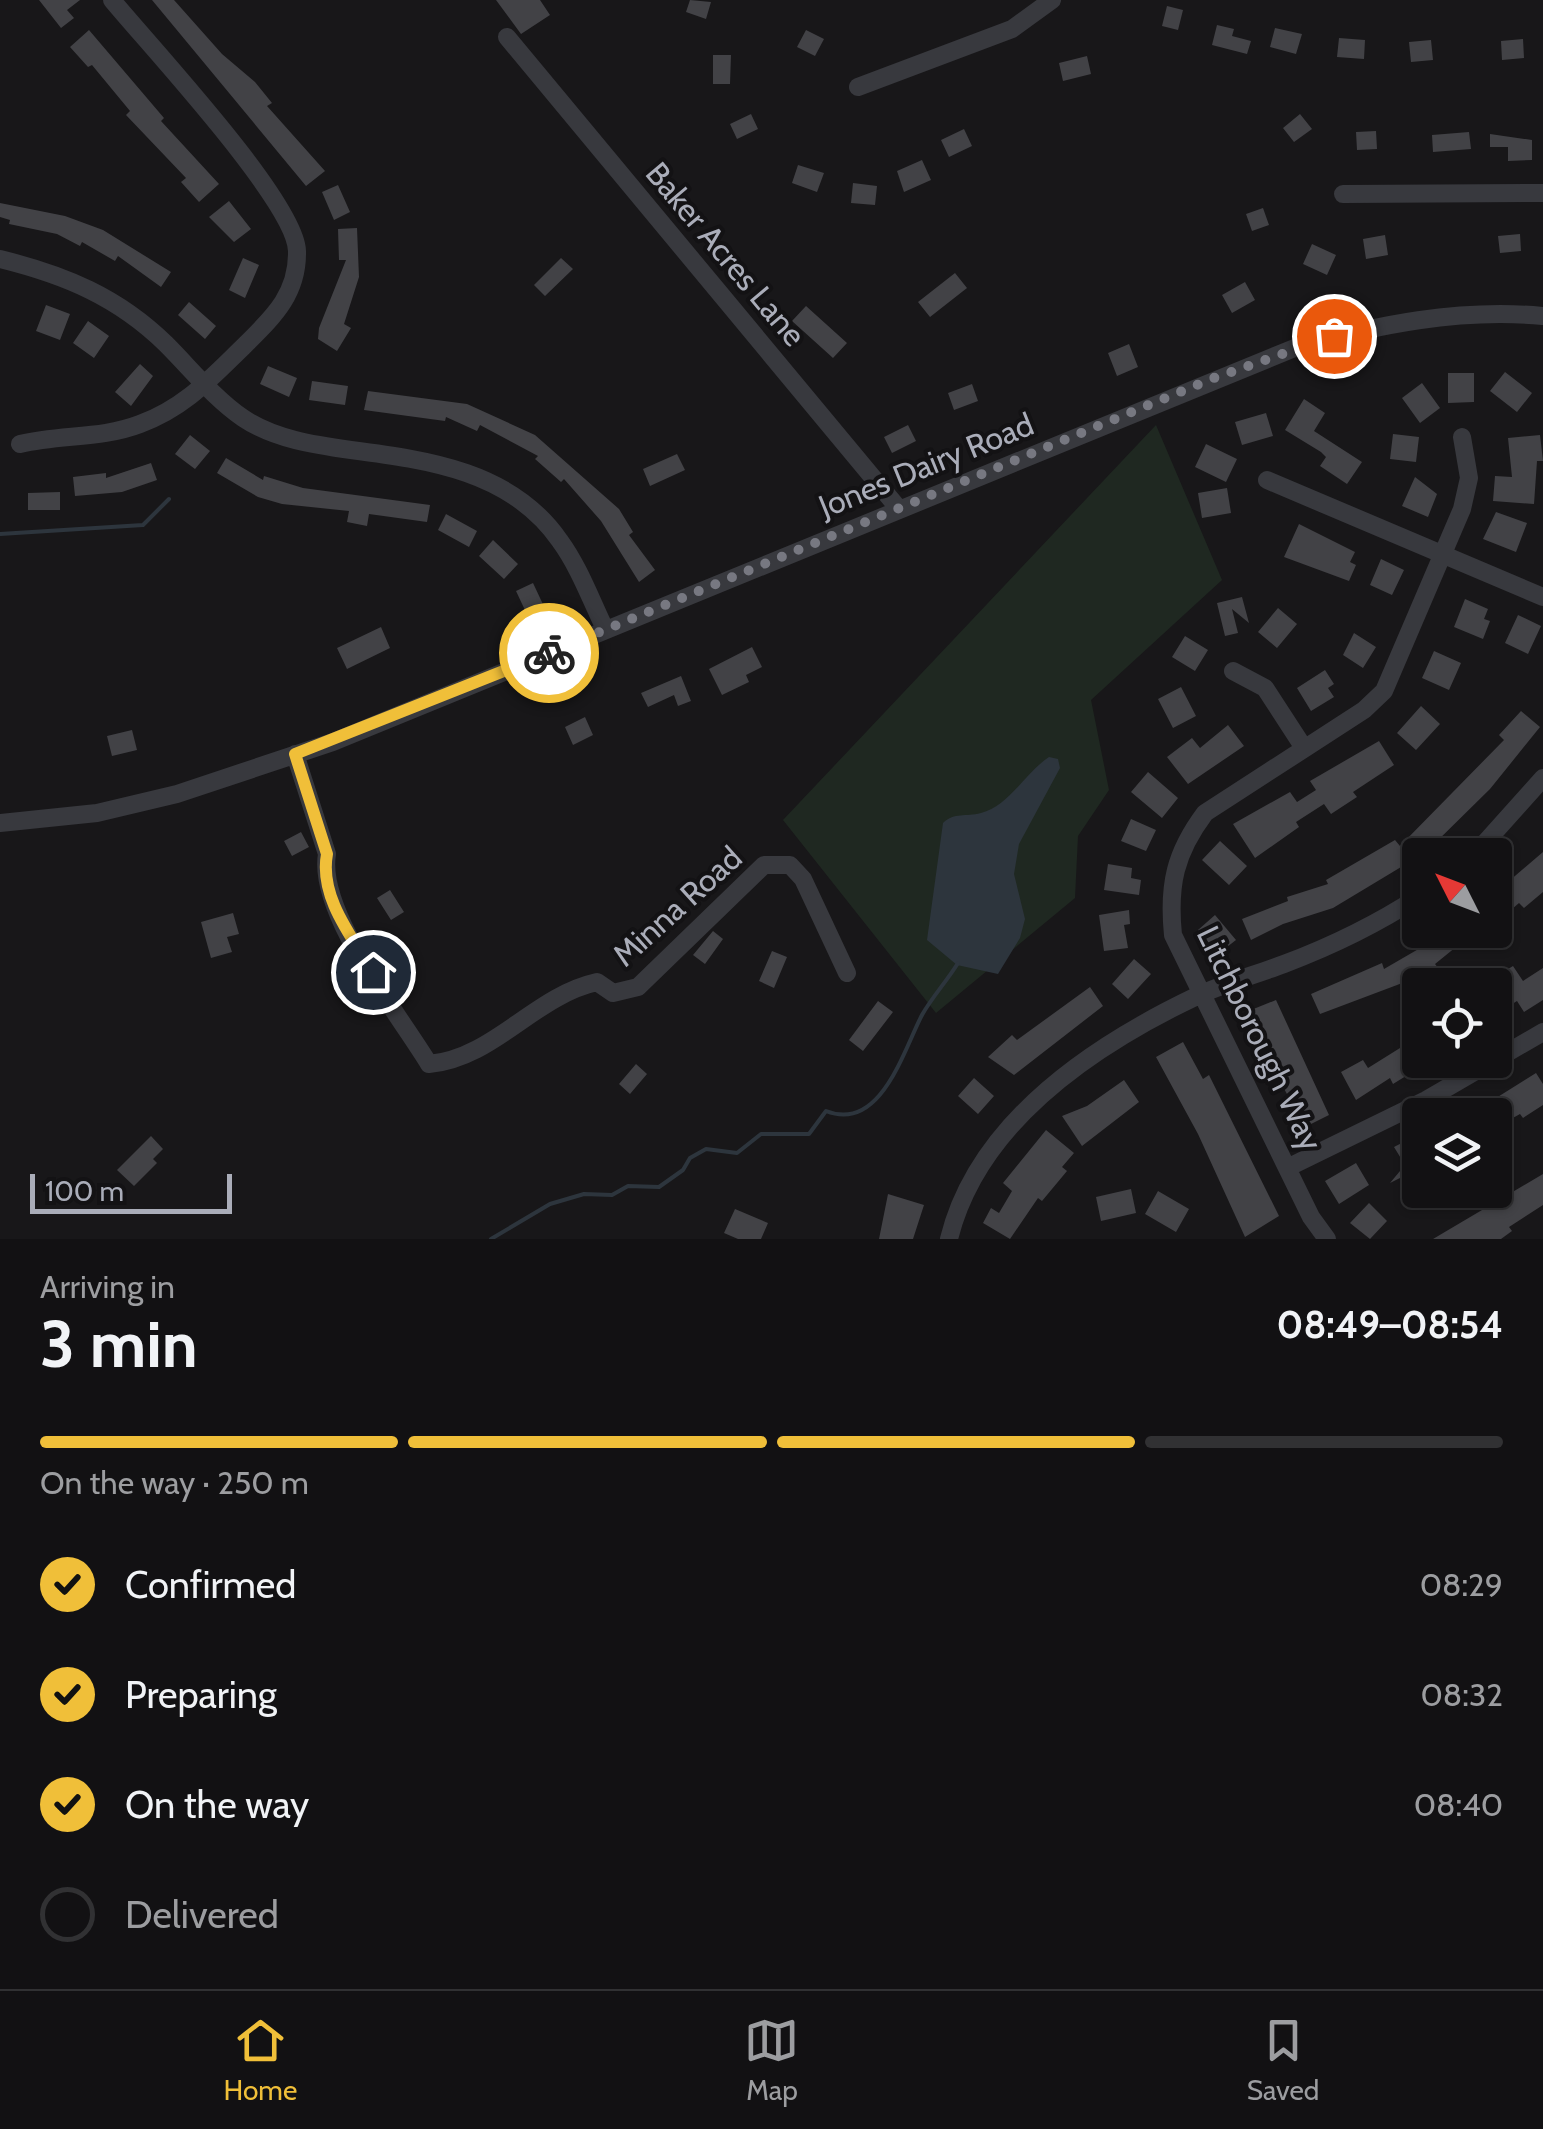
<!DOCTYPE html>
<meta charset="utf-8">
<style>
:root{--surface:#121113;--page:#1f1f21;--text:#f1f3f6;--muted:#9c9da0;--line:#313133;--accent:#f0bf39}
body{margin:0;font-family:Cabin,sans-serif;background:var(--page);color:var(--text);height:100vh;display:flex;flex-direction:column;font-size:38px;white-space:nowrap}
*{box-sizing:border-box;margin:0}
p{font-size:32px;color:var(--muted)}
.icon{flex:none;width:55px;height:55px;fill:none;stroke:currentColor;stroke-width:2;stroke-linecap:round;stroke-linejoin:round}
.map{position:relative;height:1239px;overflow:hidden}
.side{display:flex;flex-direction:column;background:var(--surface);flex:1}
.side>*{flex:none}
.needle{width:65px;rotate:312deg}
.controls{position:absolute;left:1402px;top:838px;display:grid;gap:20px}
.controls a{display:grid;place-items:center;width:110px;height:110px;border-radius:10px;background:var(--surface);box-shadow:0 2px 8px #0004,0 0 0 2px var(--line);font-size:50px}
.scale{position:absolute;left:30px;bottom:25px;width:202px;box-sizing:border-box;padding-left:10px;border:5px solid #aaadb9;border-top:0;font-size:28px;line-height:35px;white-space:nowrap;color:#aaadb9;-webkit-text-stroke:8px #131214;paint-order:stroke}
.pin{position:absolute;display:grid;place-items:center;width:85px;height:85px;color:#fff;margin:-42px;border:5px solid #fff;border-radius:50%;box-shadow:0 2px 10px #0007}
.courier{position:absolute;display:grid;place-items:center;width:100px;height:100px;margin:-50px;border:8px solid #f0bf39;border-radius:50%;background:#fff;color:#222;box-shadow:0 2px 12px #0007}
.overview em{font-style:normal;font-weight:800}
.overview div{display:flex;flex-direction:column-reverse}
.overview{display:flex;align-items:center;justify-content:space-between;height:170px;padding:0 40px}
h1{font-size:65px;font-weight:800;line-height:75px}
.bar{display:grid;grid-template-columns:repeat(4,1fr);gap:15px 10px;align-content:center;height:120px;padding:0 40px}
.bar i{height:12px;border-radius:8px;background:var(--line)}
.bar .selected{background:var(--accent)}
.bar p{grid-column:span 4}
ol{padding:0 40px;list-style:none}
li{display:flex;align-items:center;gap:30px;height:110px}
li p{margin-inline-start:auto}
li .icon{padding:10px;border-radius:50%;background:var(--accent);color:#111;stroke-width:4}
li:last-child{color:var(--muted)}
li i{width:55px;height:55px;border:5px solid var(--line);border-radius:50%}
.dock{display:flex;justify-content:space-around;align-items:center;height:140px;border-top:2px solid var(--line);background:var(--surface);font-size:28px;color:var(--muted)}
.dock a{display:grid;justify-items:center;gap:5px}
.dock .selected{color:var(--accent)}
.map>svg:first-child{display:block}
.green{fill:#1f2821}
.water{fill:#2d353d}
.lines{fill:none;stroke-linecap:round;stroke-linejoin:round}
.stream{stroke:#2d353d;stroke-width:4}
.building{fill:#424246}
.minor{stroke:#38393e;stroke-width:18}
.done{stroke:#777881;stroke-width:10;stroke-dasharray:0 18}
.route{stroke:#f0bf39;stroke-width:12}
.labels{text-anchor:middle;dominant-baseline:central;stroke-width:8;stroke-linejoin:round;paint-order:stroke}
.street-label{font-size:32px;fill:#aaadb9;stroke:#131214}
</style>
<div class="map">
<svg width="1543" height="1239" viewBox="0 0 1543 1239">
<rect width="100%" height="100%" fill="#181719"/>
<path class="green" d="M1156,425L1222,580L1091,700L1109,790L1078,836L1075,898L936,1013L783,820Z"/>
<path class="water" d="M1049,757L1058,759L1060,768L1019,844L1014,874L1025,919L1020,938L998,974L957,965L927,940L943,823C955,812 965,817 981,813C1009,806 1026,772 1049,757Z"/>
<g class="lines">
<path class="stream" d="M0,534L143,525L169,499
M491,1239L550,1204L584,1194L612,1195L628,1186L659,1187L683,1170L690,1158L706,1149L737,1153L761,1134H809L826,1111C881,1133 904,1049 922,1015C932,997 947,981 958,963"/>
</g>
<path class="building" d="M39,0H80L67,10L74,18L61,28Z
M152,0H174L222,54L255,82L272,103L267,106L325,171L306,186Z
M496,0H540L550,15L521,34Z
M690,0L711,2L706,19L686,12Z
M1167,6L1183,10L1178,30L1162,26Z
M1217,25L1234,29L1232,36L1251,41L1247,54L1212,45Z
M1275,28L1302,34L1296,54L1270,47Z
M89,30L164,118L161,121L219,184L199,202L181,182L186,178L126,115L130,111L92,65L88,67L70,47Z
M806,30L824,39L815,56L797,47Z
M1339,38L1365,40L1364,59L1337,57Z
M1523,39L1524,58L1502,60L1501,41Z
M1431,40L1433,60L1411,62L1409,42Z
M713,55H731L730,84H713Z
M1087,56L1091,74L1063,81L1059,63Z
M751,114L758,129L737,139L730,124Z
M1300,114L1312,129L1294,142L1283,128Z
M964,129L972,146L949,157L941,140Z
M1376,131L1377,149L1357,150L1356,132Z
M1469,132L1471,149L1433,152L1432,135Z
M1490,134L1532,140V160L1508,161V147H1490Z
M922,160L931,180L904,192L897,171Z
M798,165L824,173L817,192L792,183Z
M853,183L877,186L875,205L851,203Z
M338,185L350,212L334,220L322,192Z
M229,201L251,229L234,242L209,217Z
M0,203L65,216L103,230L171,272L161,287L118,256L115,261L82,242L80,246L57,234L9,224L10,220L0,217Z
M1263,208L1269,225L1252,231L1246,214Z
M357,228L359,277L344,324L351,328L337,351L318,339L319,328L346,260H339L338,229Z
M1520,234L1521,251L1500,253L1498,236Z
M1385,235L1388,255L1366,259L1363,239Z
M1312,244L1336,255L1327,275L1303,264Z
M243,258L259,265L245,298L229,290Z
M561,258L573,269L545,296L534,285Z
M955,273L967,288L930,317L918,302Z
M1245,282L1255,300L1232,313L1222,295Z
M189,302L216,326L205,339L178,315Z
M46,305L70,314L60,340L36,331Z
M806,306L847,343L833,358L792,321Z
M88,321L109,336L94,358L73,343Z
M1129,344L1138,367L1117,376L1108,353Z
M140,364L153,376L131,406L115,392Z
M268,366L297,378L289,397L260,384Z
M1505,372L1532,393L1517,412L1490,391Z
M1448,373H1474V402L1448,403Z
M312,381L348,386L345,405L309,400Z
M1422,383L1440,408L1420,423L1402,398Z
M972,384L978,401L954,410L948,393Z
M368,391L467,404L535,435L619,509L633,532L629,535L655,570L639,582L601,521L564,479L561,482L535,459L538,456L480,425L477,431L446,417L445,421L364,410Z
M1304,399L1325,413L1314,431L1362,462L1347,484L1320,466L1326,457L1321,452L1285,430Z
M1266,413L1273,436L1242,445L1235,422Z
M908,425L916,441L892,453L884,437Z
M1393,434L1419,437L1416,462L1390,459Z
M190,435L210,451L195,469L175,454Z
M1540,435L1543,461H1537L1534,504L1493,501L1495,476L1512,477L1508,438Z
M1206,444L1237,459L1226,482L1195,467Z
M677,454L685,470L650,486L643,469Z
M226,458L263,480L264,476L303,488L430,505L427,522L369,514L367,526L347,522L349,511L282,504L258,497L217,473Z
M151,463L157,480L122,492L75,496L73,477L106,473V478Z
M1415,477L1437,494L1428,517L1402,506Z
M1227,488L1231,513L1202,518L1198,493Z
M60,492V510H28V493Z
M1496,512L1527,523L1516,552L1483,539Z
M446,514L477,531L469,547L438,530Z
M1299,524L1355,552L1350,562L1356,565L1349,581L1284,557Z
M493,540L518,564L504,579L479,556Z
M1381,559L1404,570L1392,595L1370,585Z
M533,583L548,615L531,623L516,591Z
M1242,597L1249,623L1232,609L1238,633L1225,636L1217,603Z
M1465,599L1488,609L1484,619L1490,621L1483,639L1454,627Z
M1278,608L1297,624L1277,648L1258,632Z
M1518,615L1541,626L1528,654L1505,643Z
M381,627L390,648L347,669L337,648Z
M1354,633L1376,647L1363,668L1343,655Z
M1185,636L1208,650L1195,671L1172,657Z
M752,647L762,667L746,675L749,682L722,695L709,669Z
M1434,651L1461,663L1449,690L1422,678Z
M1325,670L1334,684L1328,688L1334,697L1311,711L1297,688Z
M681,676L691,701L678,706L674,695L648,707L641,693Z
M1181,687L1196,716L1173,728L1158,699Z
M1421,706L1440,724L1416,750L1397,733Z
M1521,711L1540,727L1490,789L1426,852L1333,908L1283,924L1251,940L1242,919L1288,901L1287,897L1328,884L1326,880L1395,840L1400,846L1504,740L1499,735Z
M585,717L593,735L573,745L565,727Z
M1228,725L1244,746L1188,784L1167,757L1192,738L1200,748Z
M132,730L137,750L112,756L107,736Z
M1379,741L1394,765L1353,792L1357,797L1331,814L1324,804L1296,822L1299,827L1255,858L1233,824L1290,792L1297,802L1316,790L1310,781Z
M1148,772L1178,798L1162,818L1131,792Z
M1131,819L1156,830L1146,851L1121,841Z
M301,832L309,847L292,856L284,841Z
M1220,841L1247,866L1229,885L1202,860Z
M1543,852V892L1524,908L1519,903L1495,924V893Z
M1108,864L1132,868L1131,878L1141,880L1139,895L1104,890Z
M390,890L404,912L391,920L377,898Z
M1129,910L1130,924L1124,925L1128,948L1104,951L1099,915Z
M233,913L239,934L227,937L232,952L211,958L201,922Z
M1215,915L1236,940L1218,954L1198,930Z
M1439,930H1477L1435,964L1439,969L1408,988L1405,982L1320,1014L1311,994L1382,963L1384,969L1434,940L1431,937Z
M713,931L723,939L705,964L693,955Z
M772,951L787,957L774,988L759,981Z
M1134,959L1151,974L1128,999L1112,984Z
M1513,966L1523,981L1543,968V1000L1524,1012L1517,1001L1495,1015V985H1482Z
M1090,987L1103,1006L1014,1075L988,1057L1012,1035L1017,1040Z
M1276,1000L1329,1115L1305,1127L1270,1063L1273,1061L1251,1010Z
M878,1001L893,1012L863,1051L849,1040Z
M1183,1042L1203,1079L1209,1075L1279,1216L1245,1237L1198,1134L1156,1057Z
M1400,1048L1414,1071L1393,1084L1390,1078L1356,1100L1341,1072L1363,1060L1368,1068Z
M636,1064L647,1074L630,1094L619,1084Z
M1536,1073L1543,1084V1105L1523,1118L1520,1114L1495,1128V1115H1469Z
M974,1078L994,1096L978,1114L958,1096Z
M1124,1080L1139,1102L1082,1146L1062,1116L1087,1106Z
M1046,1130L1074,1153L1062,1167L1067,1171L1042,1201L1038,1198L1010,1239L983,1223L991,1208L999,1213L1012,1191L1003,1183Z
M1417,1135L1420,1168L1390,1183L1405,1165L1394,1147Z
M151,1136L163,1149L153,1159L157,1163L134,1186L117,1170Z
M1356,1163L1369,1185L1339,1204L1325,1181Z
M1543,1174V1205L1509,1227L1512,1231L1501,1239H1433Z
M1131,1189L1136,1213L1101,1221L1096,1197Z
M1158,1191L1189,1209L1176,1232L1145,1214Z
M888,1194L924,1205L913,1239H879Z
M1369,1203L1387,1221L1370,1239L1350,1223Z
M735,1209L768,1223L761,1239H738L724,1233Z"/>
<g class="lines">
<path class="minor" d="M507,37L899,509
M858,87L1012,29L1052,0
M1343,194L1543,193
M0,259C65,275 118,297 166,344C191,369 214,398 243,418C274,439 315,445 351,450C428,460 512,471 560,541C579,567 591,600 605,629
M20,444C60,434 101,439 140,424C184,408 210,379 243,347C272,318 298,295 297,251C296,202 149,45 112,0
M1267,480L1543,597
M1233,671L1265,688L1304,748
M295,754L327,854C317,912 398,1013 429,1064C494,1058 534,996 597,982L613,993L638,987L764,865H790L803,879L847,973
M0,823L97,813L177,794L333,742L1297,347C1377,325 1459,308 1543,316
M1474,855L1543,778
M1289,1167L1426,1100L1543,1032
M949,1239C978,1121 1094,1045 1197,996C1225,983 1255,975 1284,964C1332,946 1377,924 1420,896
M1327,1239L1311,1217L1173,935C1168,885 1175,853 1205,813L1364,710L1384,691L1462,509L1469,478L1462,437"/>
</g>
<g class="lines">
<path class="done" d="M549,653L1214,378L1334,336"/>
<path class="route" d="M373,972C352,937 319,897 327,854L295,754L549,653"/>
</g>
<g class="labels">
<g class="street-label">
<text transform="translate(726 254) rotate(50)">Baker Acres Lane</text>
<text transform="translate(926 465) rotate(-22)">Jones Dairy Road</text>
<text transform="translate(677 906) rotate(-42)">Minna Road</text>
<text transform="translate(1260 1038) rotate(64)">Litchborough Way</text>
</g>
</g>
</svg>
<div class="controls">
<a><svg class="needle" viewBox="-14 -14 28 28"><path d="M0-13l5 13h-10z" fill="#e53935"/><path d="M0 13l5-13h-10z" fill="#9c9da0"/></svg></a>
<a><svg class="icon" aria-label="locate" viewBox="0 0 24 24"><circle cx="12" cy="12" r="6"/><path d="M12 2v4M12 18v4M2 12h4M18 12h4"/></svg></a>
<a><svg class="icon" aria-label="layers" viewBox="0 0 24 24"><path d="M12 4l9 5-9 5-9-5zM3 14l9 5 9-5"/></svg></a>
</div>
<div class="scale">100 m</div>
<div class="pin" style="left:1334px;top:336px;background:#ea580c"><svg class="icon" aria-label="bag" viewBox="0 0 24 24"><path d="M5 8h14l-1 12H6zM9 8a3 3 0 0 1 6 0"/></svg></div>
<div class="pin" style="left:373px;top:972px;background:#1f2937"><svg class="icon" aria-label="home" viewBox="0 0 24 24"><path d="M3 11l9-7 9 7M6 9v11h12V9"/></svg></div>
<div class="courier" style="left:549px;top:653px"><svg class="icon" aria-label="bike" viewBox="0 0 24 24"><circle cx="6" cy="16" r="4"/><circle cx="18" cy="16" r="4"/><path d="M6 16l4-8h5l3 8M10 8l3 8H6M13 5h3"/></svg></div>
</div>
<section class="side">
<div class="overview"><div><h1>3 min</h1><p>Arriving in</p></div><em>08:49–08:54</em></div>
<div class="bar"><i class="selected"></i><i class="selected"></i><i class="selected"></i><i></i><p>On the way · 250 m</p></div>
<ol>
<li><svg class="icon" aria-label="check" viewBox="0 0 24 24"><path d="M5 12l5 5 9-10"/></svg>Confirmed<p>08:29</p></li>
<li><svg class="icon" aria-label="check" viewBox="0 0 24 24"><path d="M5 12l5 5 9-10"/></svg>Preparing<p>08:32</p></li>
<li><svg class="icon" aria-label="check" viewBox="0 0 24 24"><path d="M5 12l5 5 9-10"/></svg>On the way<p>08:40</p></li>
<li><i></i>Delivered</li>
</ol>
</section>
<nav class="dock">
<a class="selected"><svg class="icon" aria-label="home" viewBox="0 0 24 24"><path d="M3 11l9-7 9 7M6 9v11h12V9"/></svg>Home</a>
<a><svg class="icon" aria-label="map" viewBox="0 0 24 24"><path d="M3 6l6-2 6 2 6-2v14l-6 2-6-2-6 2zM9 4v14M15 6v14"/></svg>Map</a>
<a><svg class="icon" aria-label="saved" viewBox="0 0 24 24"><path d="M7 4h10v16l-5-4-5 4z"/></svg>Saved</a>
</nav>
